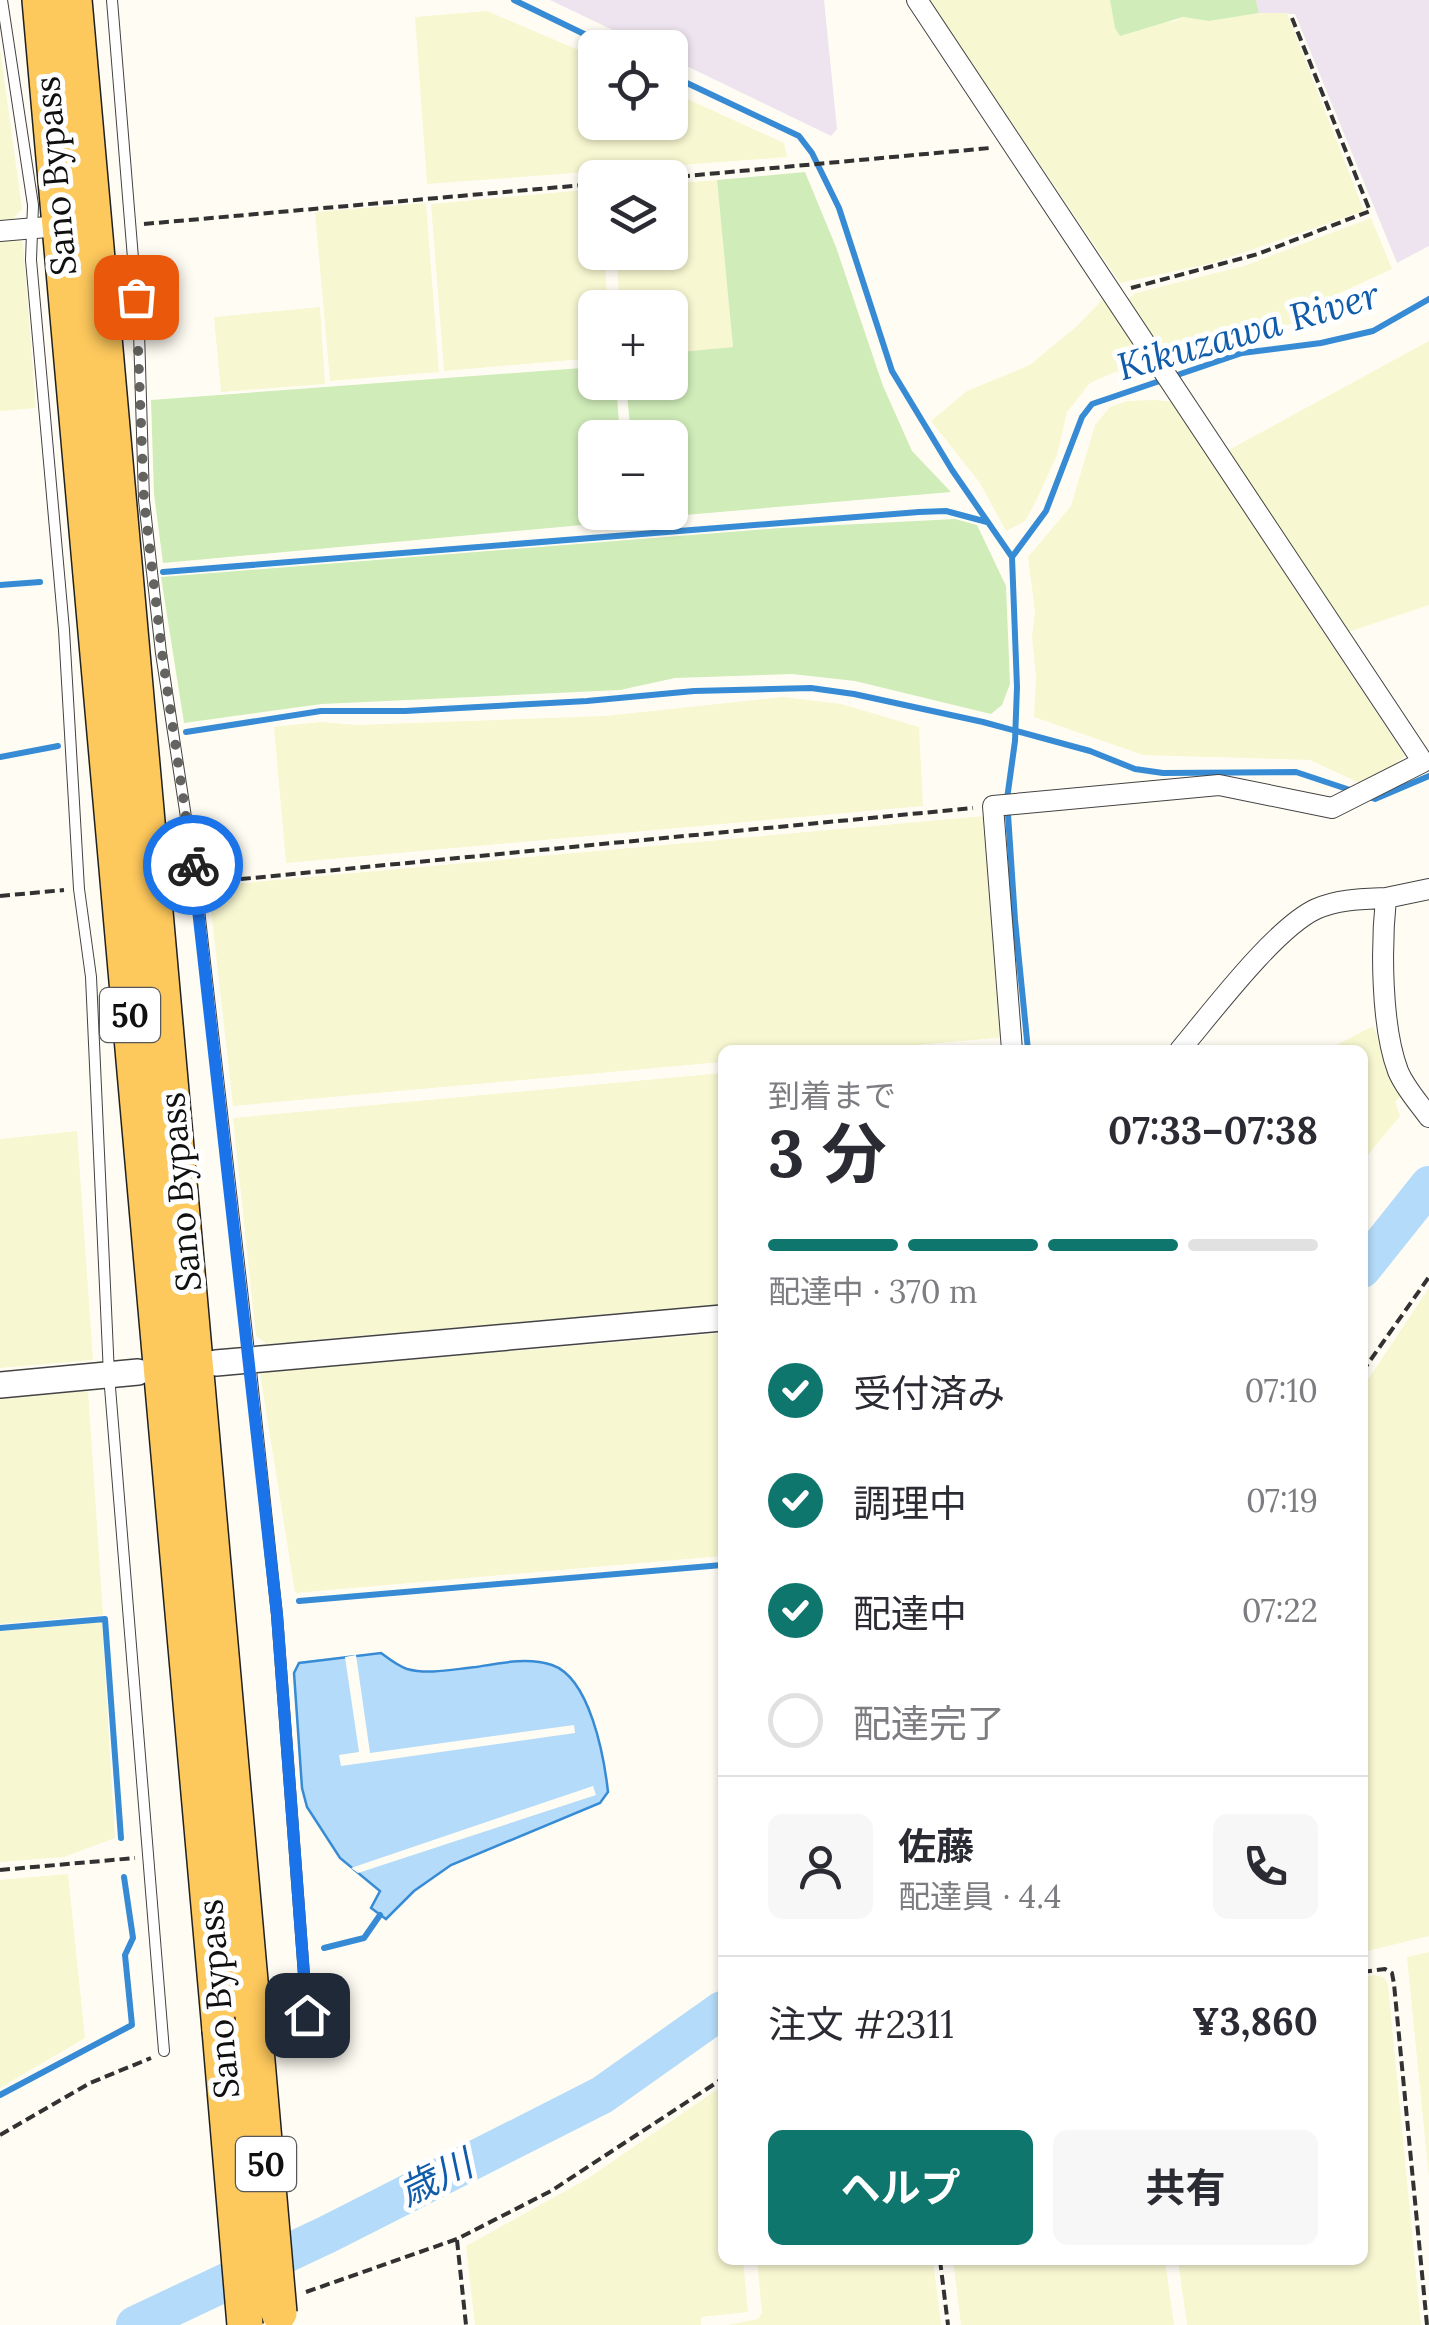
<!DOCTYPE html>
<html lang="ja">
<meta charset="utf-8">
<style>
:root{--surface:#fff;--page:#f7f7f7;--text:#2b2b33;--muted:#7c7c81;--line:#e1e1e2;--accent:#0f766e}
body{margin:0;font-family:Lora,"Noto Sans JP",serif;background:var(--page);color:var(--text);height:100vh;display:flex;flex-direction:column;font-size:38px;white-space:nowrap}
*{box-sizing:border-box;margin:0}
p{font-size:32px;color:var(--muted)}
.icon{flex:none;width:55px;height:55px;fill:none;stroke:currentColor;stroke-width:2;stroke-linecap:round;stroke-linejoin:round}
.map{position:relative;flex:1;overflow:hidden}
.sheet{position:absolute;left:718px;top:1045px;width:650px;height:1220px;display:flex;flex-direction:column;background:var(--surface);border-radius:15px;box-shadow:0 2px 8px #0004}
.sheet>*{flex:none}
.tools{position:absolute;left:578px;top:30px;display:grid;gap:20px}
.tools a{display:grid;place-items:center;width:110px;height:110px;border-radius:15px;background:var(--surface);box-shadow:0 2px 8px #0004;font-size:50px}
.pin{position:absolute;display:grid;place-items:center;width:85px;height:85px;color:#fff;margin:-42px;border-radius:20px;box-shadow:0 5px 15px #0006}
.courier{position:absolute;display:grid;place-items:center;width:100px;height:100px;margin:-50px;border:8px solid #1a73e8;border-radius:50%;background:#fff;color:#222;box-shadow:0 2px 12px #0007}
.headline em{font-style:normal;font-weight:700}
.headline div{display:flex;flex-direction:column-reverse}
.headline{display:flex;align-items:center;justify-content:space-between;height:170px;padding:0 50px}
h1{font-size:65px;font-weight:700;line-height:75px}
.bar{display:grid;grid-template-columns:repeat(4,1fr);gap:15px 10px;align-content:center;height:120px;padding:0 50px}
.bar i{height:12px;border-radius:8px;background:var(--line)}
.bar .active{background:var(--accent)}
.bar p{grid-column:span 4}
.line{display:flex;align-items:center;gap:25px;padding:0 50px;border-top:2px solid var(--line)}
.line div{flex:1}
.round{display:grid;place-items:center;flex:none;width:105px;height:105px;border-radius:15px;background:var(--page)}
ol{padding:0 50px;list-style:none}
li{display:flex;align-items:center;gap:30px;height:110px}
li p{margin-inline-start:auto}
li .icon{padding:10px;border-radius:50%;background:var(--accent);color:#fff;stroke-width:4}
li:last-child{color:var(--muted)}
li i{width:55px;height:55px;border:5px solid var(--line);border-radius:50%}
.action{display:flex;gap:20px;margin-top:auto;padding:20px 50px}
.action a{flex:1;height:115px;border-radius:15px;background:var(--accent);color:#fff;font-size:40px;font-weight:700;line-height:115px;text-align:center}
.action a+a{background:var(--page);color:var(--text)}
.map>svg:first-child{display:block}
.industrial{fill:#eee4ef}
.farmland{fill:#f7f7d1}
.green{fill:#d0ecb9}
.water{fill:#b4dbf9;stroke:#378bd5;stroke-width:2.5}
.pier{fill:#fffdf3}
.lines{fill:none;stroke-linecap:round;stroke-linejoin:round}
.stream{stroke:#378bd5;stroke-width:6}
.river{stroke:#b4dbf9;stroke-width:38}
.service-casing{stroke:#434343;stroke-width:12}
.minor-casing{stroke:#434343;stroke-width:22}
.tertiary-casing{stroke:#434343;stroke-width:28}
.trunk-casing{stroke:#212121;stroke-width:38}
.path{stroke:#323232;stroke-width:4;stroke-dasharray:10 5;stroke-linecap:butt}
.service{stroke:#fff;stroke-width:10}
.minor{stroke:#fff;stroke-width:20}
.tertiary{stroke:#fff;stroke-width:25}
.trunk{stroke:#fdc85c;stroke-width:35}
.trunk-bridge-casing{stroke:#212121;stroke-width:38;stroke-linecap:butt}
.trunk-bridge{stroke:#fdc85c;stroke-width:35}
.done{stroke:#64635f;stroke-width:10;stroke-dasharray:0 18}
.route{stroke:#1a73e8;stroke-width:12}
.labels{text-anchor:middle;dominant-baseline:central;stroke-width:10;stroke-linejoin:round;paint-order:stroke}
.shield{fill:#fff;stroke:#585858;stroke-width:2.5}
.shield-label{font-size:32px;font-weight:bold;fill:#101010}
.street-label{font-size:35px;fill:#101010;stroke:#fff}
.water-label{font-size:38px;font-style:italic;fill:#115caa;stroke:#fff}
</style>
<div class="map">
<svg width="1429" height="2325" viewBox="0 0 1429 2325">
<rect width="100%" height="100%" fill="#fffdf3"/>
<path class="industrial" d="M550,0H824L837,129L831,136L670,58V48L648,47Z
M1256,0H1429V246L1397,263L1295,14L1259,13Z"/>
<path class="farmland" d="M929,0H1110L1115,28L1175,21L1183,17L1209,21L1259,13H1287L1364,211L1213,263L1120,283Z
M487,11L595,57V122H670V91L784,143L787,157L427,184L415,17Z
M0,49L22,209L13,219L0,220Z
M717,180L733,347L670,353V308L620,307L616,253L670,252V184Z
M595,189V252L604,253L608,307L595,308V358L444,371L431,204Z
M426,203L439,372L330,381L315,212Z
M1371,218L1392,269L1329,298L1296,323L1223,338L1178,356L1174,352L1166,355L1126,300L1136,293L1244,266Z
M17,237L23,243L36,408L0,411V239Z
M1104,298L1151,370L1115,372L1090,383L1067,412L1057,455L1036,501L1025,521L1006,531L980,483L931,421L967,391L1030,365L1078,325Z
M320,307L325,384L221,392L214,317Z
M1429,341V605L1345,633L1225,452Z
M1155,400L1175,402L1405,756L1366,786L1310,760L1143,755L1034,717L1036,677L1032,636L1035,612L1028,557L1071,506L1095,425L1110,407L1127,401Z
M783,697L841,704L919,727L923,806L286,863L274,727L320,722L357,725L605,716Z
M984,816L1007,1037L860,1050H722V1062L233,1106L209,892L211,886Z
M1373,1026L1403,1093L1395,1102L1400,1116L1363,1161L1362,1050H1327Z
M722,1073V1304L267,1344L256,1336L233,1118Z
M77,1131L93,1360L0,1368V1139Z
M1429,1288V1936L1363,1952V1387Z
M722,1333V1556L295,1593L260,1373Z
M88,1391L103,1615L0,1624V1399Z
M102,1622L115,1838L64,1857L0,1862V1631Z
M68,1874L85,2038L0,2088V1880Z
M1429,1952V2179L1407,1957Z
M1374,1975L1384,1977L1388,1985L1421,2325H1187L1178,2260H1362V1978Z
M722,2086V2260H743L748,2312L701,2317V2325H475L466,2246L587,2179Z
M757,2260H933L941,2325H727L758,2319L762,2313Z
M953,2260H1165L1174,2325H961Z"/>
<path class="green" d="M1110,0H1256L1259,13L1209,21L1183,17L1120,36L1115,28Z
M805,172L836,247L883,386L912,451L951,492L638,519V513L670,512V438L631,437L626,383L670,382V353L733,347L717,180Z
M595,367V382L616,383L620,437L595,438V512L627,513V521L163,563L154,494L151,400Z
M955,519L977,525L1006,586L1010,684L1002,705L991,714L855,681L792,674L675,678L620,690L322,704L184,723L161,577L780,528Z"/>
<path class="water" d="M381,1653C389,1659 398,1666 407,1669C429,1675 454,1669 476,1667C500,1663 528,1657 552,1665C590,1678 604,1756 608,1792L600,1803L451,1865L414,1891L386,1919L371,1908L380,1891L340,1858L307,1807L302,1788L294,1673L299,1663Z"/>
<path class="pier" d="M356,1655L370,1753L574,1725L575,1733L341,1766L339,1755L359,1752L345,1657Z
M593,1786L596,1795L358,1873L351,1868Z"/>
<g class="lines">
<path class="stream" d="M514,0L613,48
M670,75L799,136L812,153L839,208L892,371L952,470L1012,557L1046,511L1082,417L1092,404L1242,353L1321,343L1373,331L1429,299
M1012,557L1017,687L1015,741L1007,799L1015,920L1028,1050
M163,572L919,512L946,511L987,522
M0,585L40,582
M186,732L321,711H405L587,701L694,691L811,688L854,694L983,722L1090,751L1135,769L1163,773L1296,772L1353,791
M0,757L58,746
M1369,797L1375,799L1429,776
M299,1601L722,1565
M0,1628L105,1619L121,1838
M324,1948L364,1938L380,1915
M0,2095L132,2025L125,1955L133,1938L124,1877"/>
<path class="river" d="M1362,1269L1429,1185
M135,2325L328,2234L602,2095L722,2010"/>
<defs>
<path id="service" d="M2,0L33,205L31,260L64,630L79,889L91,977L109,1375L164,2051
M112,0L139,332L144,500L161,653L196,883L250,1361L277,1615L307,2015"/>
<path id="minor" d="M917,0L1423,762L1332,808L1219,785L993,806L1012,1050
M0,231L59,226
M1429,889L1386,898C1381,946 1381,1026 1398,1071C1405,1088 1418,1102 1429,1117
M1180,1050C1212,1012 1275,928 1316,909C1338,899 1363,899 1386,898"/>
<path id="tertiary" d="M216,1363L722,1318
M0,1385L138,1372"/>
<path id="trunk" d="M40,0L220,2030
M74,0L253,2015"/>
</defs>
<use href="#service" class="service-casing"/>
<use href="#minor" class="minor-casing"/>
<use href="#tertiary" class="tertiary-casing"/>
<use href="#trunk" class="trunk-casing"/>
<path class="path" d="M665,178L990,148
M144,224L595,184
M1131,288L1258,254L1370,211L1292,18
M211,882L973,808
M0,896L64,890
M1362,1372L1429,1277
M0,1870L135,1858
M1362,1972L1385,1969L1392,1973L1394,1984L1427,2325
M0,2135L90,2083L151,2058
M457,2240L466,2325
M940,2260L948,2325
M306,2292L457,2239L551,2191L722,2079"/>
<use href="#service" class="service"/>
<use href="#minor" class="minor"/>
<use href="#tertiary" class="tertiary"/>
<use href="#trunk" class="trunk"/>
<defs>
<path id="trunk-bridge" d="M253,2015L279,2313
M220,2030L245,2325"/>
</defs>
<use href="#trunk-bridge" class="trunk-bridge-casing"/>
<use href="#trunk-bridge" class="trunk-bridge"/>
</g>
<g class="lines">
<path class="done" d="M136,297L144,500L162,653L193,865"/>
<path class="route" d="M193,865L277,1615L307,2015"/>
</g>
<g class="labels">
<g class="shield">
<rect x="100" y="988" width="60" height="54" rx="8"/>
<rect x="236" y="2137" width="60" height="54" rx="8"/>
</g>
<g class="shield-label">
<text x="130" y="1015">50</text>
<text x="266" y="2164">50</text>
</g>
<g class="street-label">
<text transform="translate(55 176) rotate(-95)">Sano Bypass</text>
<text transform="translate(180 1192) rotate(-95)">Sano Bypass</text>
<text transform="translate(218 1999) rotate(-95)">Sano Bypass</text>
</g>
<g class="water-label">
<text transform="translate(1248 330) rotate(-16)">Kikuzawa River</text>
<text transform="translate(435 2177) rotate(-26)">歳川</text>
</g>
</g>
</svg>
<div class="tools">
<a><svg class="icon" aria-label="locate" viewBox="0 0 24 24"><circle cx="12" cy="12" r="6"/><path d="M12 2v4M12 18v4M2 12h4M18 12h4"/></svg></a>
<a><svg class="icon" aria-label="layers" viewBox="0 0 24 24"><path d="M12 4l9 5-9 5-9-5zM3 14l9 5 9-5"/></svg></a>
<a>+</a>
<a>−</a>
</div>
<div class="pin" style="left:136px;top:297px;background:#ea580c"><svg class="icon" aria-label="bag" viewBox="0 0 24 24"><path d="M5 8h14l-1 12H6zM9 8a3 3 0 0 1 6 0"/></svg></div>
<div class="pin" style="left:307px;top:2015px;background:#1f2937"><svg class="icon" aria-label="home" viewBox="0 0 24 24"><path d="M3 11l9-7 9 7M6 9v11h12V9"/></svg></div>
<div class="courier" style="left:193px;top:865px"><svg class="icon" aria-label="bike" viewBox="0 0 24 24"><circle cx="6" cy="16" r="4"/><circle cx="18" cy="16" r="4"/><path d="M6 16l4-8h5l3 8M10 8l3 8H6M13 5h3"/></svg></div>
<section class="sheet">
<div class="headline"><div><h1>3 分</h1><p>到着まで</p></div><em>07:33–07:38</em></div>
<div class="bar"><i class="active"></i><i class="active"></i><i class="active"></i><i></i><p>配達中 · 370 m</p></div>
<ol>
<li><svg class="icon" aria-label="check" viewBox="0 0 24 24"><path d="M5 12l5 5 9-10"/></svg>受付済み<p>07:10</p></li>
<li><svg class="icon" aria-label="check" viewBox="0 0 24 24"><path d="M5 12l5 5 9-10"/></svg>調理中<p>07:19</p></li>
<li><svg class="icon" aria-label="check" viewBox="0 0 24 24"><path d="M5 12l5 5 9-10"/></svg>配達中<p>07:22</p></li>
<li><i></i>配達完了</li>
</ol>
<div class="line" style="height:180px"><a class="round"><svg class="icon" aria-label="person" viewBox="0 0 24 24"><circle cx="12" cy="8" r="4"/><path d="M4 21q1-7 8-7t8 7"/></svg></a><div><b>佐藤</b><p>配達員 · 4.4</p></div><a class="round"><svg class="icon" aria-label="phone" viewBox="0 0 24 24"><path d="M5 4h4l2 5-3 2q2 4 5 5l2-3 5 2v4C11 20 4 13 5 4z"/></svg></a></div>
<div class="line" style="height:130px"><div>注文 #2311</div><b>¥3,860</b></div>
<div class="action"><a>ヘルプ</a><a>共有</a></div>
</section>
</div>
